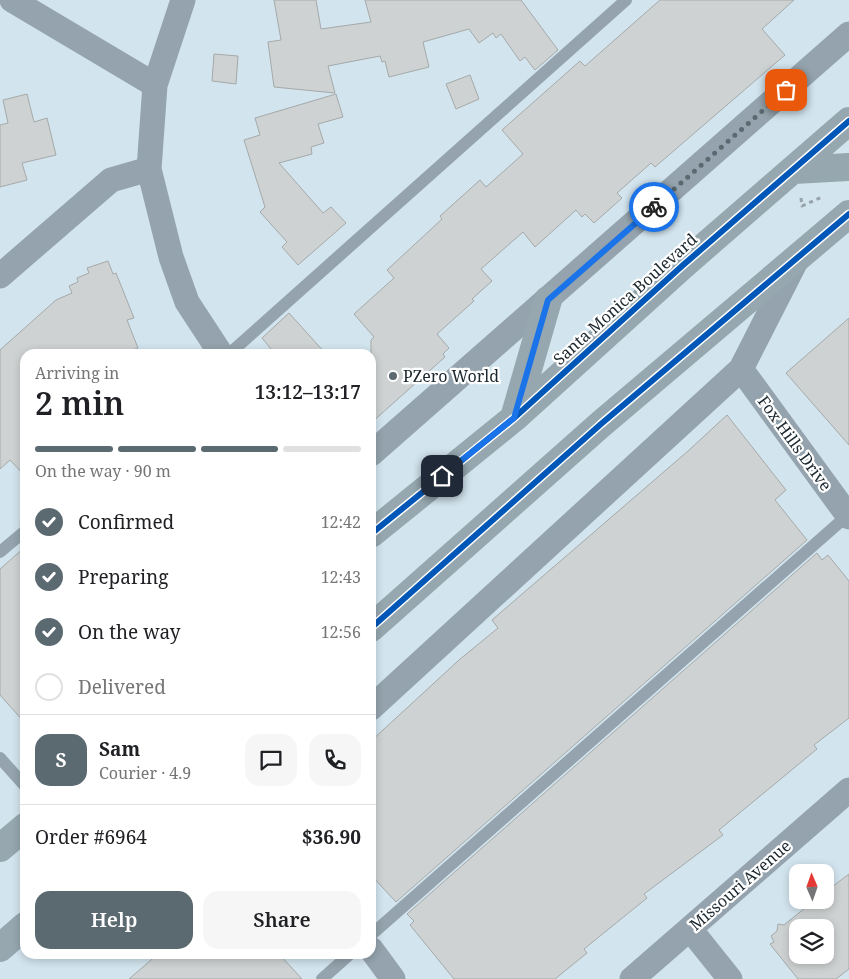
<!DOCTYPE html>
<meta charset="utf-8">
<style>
:root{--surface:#fff;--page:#f6f6f6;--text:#202124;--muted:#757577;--line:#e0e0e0;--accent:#5b6971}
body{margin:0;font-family:"Noto Serif",serif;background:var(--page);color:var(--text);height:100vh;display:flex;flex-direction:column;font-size:19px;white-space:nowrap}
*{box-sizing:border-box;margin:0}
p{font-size:16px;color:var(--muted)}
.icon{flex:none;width:28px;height:28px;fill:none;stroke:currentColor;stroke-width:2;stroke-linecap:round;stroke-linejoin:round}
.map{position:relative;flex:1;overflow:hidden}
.drawer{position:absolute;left:20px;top:349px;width:356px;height:610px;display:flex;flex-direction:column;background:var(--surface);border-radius:15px;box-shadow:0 2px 8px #0003}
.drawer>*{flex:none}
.needle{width:32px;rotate:358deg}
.fabs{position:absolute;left:789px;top:864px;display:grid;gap:10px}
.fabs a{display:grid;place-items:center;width:45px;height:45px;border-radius:10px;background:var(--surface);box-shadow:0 2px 8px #0003;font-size:25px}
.pin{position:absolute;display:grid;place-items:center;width:42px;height:42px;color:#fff;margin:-21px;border-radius:10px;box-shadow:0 2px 8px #0006}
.courier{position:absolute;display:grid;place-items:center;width:50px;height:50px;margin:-25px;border:4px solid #1a73e8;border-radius:50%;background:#fff;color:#222;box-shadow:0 1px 6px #0007}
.summary em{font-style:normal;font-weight:600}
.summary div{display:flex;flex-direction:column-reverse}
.summary{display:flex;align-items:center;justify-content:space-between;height:85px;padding:0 15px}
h1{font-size:32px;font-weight:600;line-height:38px}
.bar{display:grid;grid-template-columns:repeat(4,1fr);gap:8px 5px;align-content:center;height:60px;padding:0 15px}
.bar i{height:6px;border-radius:4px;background:var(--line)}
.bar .active{background:var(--accent)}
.bar p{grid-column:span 4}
.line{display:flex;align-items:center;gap:12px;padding:0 15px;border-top:1px solid var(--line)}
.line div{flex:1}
.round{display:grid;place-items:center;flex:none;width:52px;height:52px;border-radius:15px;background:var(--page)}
ol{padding:0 15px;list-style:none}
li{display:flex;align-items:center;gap:15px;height:55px}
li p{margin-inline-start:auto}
li .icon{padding:5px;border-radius:50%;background:var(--accent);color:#fff;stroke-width:4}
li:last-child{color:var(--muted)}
li i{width:28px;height:28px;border:2px solid var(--line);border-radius:50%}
.button{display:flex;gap:10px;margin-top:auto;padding:10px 15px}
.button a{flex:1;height:58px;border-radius:15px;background:var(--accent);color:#fff;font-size:20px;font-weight:600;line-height:58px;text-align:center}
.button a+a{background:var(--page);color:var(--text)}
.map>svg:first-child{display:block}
.building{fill:#cfd2d2;stroke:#a5a9a9;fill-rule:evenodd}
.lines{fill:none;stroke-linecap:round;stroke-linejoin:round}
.path{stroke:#96a3ab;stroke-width:3;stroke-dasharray:4 4;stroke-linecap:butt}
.service{stroke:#94a3ad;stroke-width:12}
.minor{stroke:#94a3ad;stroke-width:25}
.primary{stroke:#96a7af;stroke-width:28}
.cycleway-casing{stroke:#fff;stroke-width:9}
.cycleway{stroke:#0057b8;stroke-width:6}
.done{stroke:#5b6971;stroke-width:5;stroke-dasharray:0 9}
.route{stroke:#1a73e8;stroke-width:6}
.poi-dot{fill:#5b6971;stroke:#fff;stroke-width:2}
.labels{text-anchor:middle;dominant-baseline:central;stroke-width:4.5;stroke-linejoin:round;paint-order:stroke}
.street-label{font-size:16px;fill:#1b272e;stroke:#fff}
.poi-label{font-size:16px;fill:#1b272e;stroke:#fff;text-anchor:start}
</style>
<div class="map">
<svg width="849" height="979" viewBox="0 0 849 979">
<rect width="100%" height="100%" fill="#d2e4ee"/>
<path class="building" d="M274,0H316L321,29L371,22L365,0H521L558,50L535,70L525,57L520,61L501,34L496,38L493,33L479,43L469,29L423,42L429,67L389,77L385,61L382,62L380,56L328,66L335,93L274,87L268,42L281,40Z
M660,0H794L762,29L785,55L655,167L651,163L617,193L622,198L594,223L585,214L582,217L576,210L535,247L523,232L481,269L492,281L472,299L474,301L437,334L449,348L443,354L445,357L371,423V340L374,337L354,314L394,278L387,270L442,219L440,216L480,180L486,187L523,154L502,130L580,61L585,66Z
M214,54L238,56L236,84L212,81Z
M470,75L479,99L456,109L446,84Z
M27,94L34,122L47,118L56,155L22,163L27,180L0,187V125L8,123L3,100Z
M336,94L343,117L318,124L324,143L311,147L312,154L279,163L323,213L331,207L346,223L298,265L282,247L287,242L260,212L265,207L244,140L260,135L255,118Z
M108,261L113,274L116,273L134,318L127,320L138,348L122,354H25V476L10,460L0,469V350L56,300L72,293L69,286L78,282L77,278L89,273L87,268Z
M289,313L326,354H275L262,338Z
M849,318V445L786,373Z
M727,415L786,490L775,500L807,540L396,902L371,875V741L459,660L498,628L492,620L688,451Z
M25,547V723L0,695V569Z
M817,553L822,560L828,555L849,581V718L814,745L817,749L719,830L723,835L644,894L647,898L584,949L587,953L555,979H454L410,925L414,921L407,914Z
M849,874V969L836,979H798L770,944L774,942L771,936L777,931L778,924L784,925L815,900H825V892ZM798,928H825V955H798Z
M158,954H279L302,979H129Z"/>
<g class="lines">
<path class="path" d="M801,198L802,206L822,197"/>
<path class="service" d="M229,354L626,0
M0,552L25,531
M0,758L25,786
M371,935L849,514
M322,979L350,954"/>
<path class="minor" d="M12,0L155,85
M183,0L155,85L149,169L171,257L187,302L221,354
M0,276L111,180L149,169
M741,369L849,517
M371,454L849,34
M371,708L741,369L798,257
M690,929L730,979
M371,949L393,979
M632,979L849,790"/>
<path class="primary" d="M794,170L849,167
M514,418L548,300
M371,534L514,418L682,266L849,121
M371,628L601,424L849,214
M0,848L25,827
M0,948L25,926"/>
<defs>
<path id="cycleway" d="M371,534L514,418L682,266L849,121
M371,628L601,424L849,214"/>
</defs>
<use href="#cycleway" class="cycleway-casing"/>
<use href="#cycleway" class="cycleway"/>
</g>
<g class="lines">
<path class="done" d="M654,207L786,90"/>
<path class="route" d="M442,476L514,418L548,300L654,207"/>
</g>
<circle class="poi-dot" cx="393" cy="376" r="5"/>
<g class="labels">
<g class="street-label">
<text transform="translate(625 299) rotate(-42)">Santa Monica Boulevard</text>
<text transform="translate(795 443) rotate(54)">Fox Hills Drive</text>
<text transform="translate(740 885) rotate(-41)">Missouri Avenue</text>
</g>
<g class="poi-label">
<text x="403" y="376">PZero World</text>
</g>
</g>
</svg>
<div class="fabs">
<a><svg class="needle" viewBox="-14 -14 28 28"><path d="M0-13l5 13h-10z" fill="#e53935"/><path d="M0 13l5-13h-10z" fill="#757577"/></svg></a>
<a><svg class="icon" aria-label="layers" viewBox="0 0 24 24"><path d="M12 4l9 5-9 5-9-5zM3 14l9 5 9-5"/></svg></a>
</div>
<div class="pin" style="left:786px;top:90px;background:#ea580c"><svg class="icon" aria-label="bag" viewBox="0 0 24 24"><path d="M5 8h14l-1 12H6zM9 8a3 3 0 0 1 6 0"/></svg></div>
<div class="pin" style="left:442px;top:476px;background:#1f2937"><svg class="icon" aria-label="home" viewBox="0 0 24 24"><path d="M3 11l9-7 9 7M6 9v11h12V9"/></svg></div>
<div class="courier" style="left:654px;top:207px"><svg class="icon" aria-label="bike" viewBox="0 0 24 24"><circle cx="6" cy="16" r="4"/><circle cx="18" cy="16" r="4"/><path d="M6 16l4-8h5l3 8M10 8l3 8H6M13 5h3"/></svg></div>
<section class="drawer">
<div class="summary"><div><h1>2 min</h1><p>Arriving in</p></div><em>13:12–13:17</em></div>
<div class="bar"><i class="active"></i><i class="active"></i><i class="active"></i><i></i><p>On the way · 90 m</p></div>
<ol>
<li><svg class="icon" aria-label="check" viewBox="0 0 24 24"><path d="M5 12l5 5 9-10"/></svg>Confirmed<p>12:42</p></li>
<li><svg class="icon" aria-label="check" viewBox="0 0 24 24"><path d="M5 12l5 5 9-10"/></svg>Preparing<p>12:43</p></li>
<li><svg class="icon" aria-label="check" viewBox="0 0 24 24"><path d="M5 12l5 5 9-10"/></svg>On the way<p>12:56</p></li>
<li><i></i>Delivered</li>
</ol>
<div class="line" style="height:90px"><b class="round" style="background:var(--accent);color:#fff">S</b><div><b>Sam</b><p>Courier · 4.9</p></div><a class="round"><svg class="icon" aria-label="chat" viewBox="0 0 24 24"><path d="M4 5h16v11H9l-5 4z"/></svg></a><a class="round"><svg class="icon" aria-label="phone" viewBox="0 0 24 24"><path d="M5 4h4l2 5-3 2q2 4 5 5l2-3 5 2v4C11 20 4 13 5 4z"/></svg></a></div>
<div class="line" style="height:65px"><div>Order #6964</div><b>$36.90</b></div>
<div class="button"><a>Help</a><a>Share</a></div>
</section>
</div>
